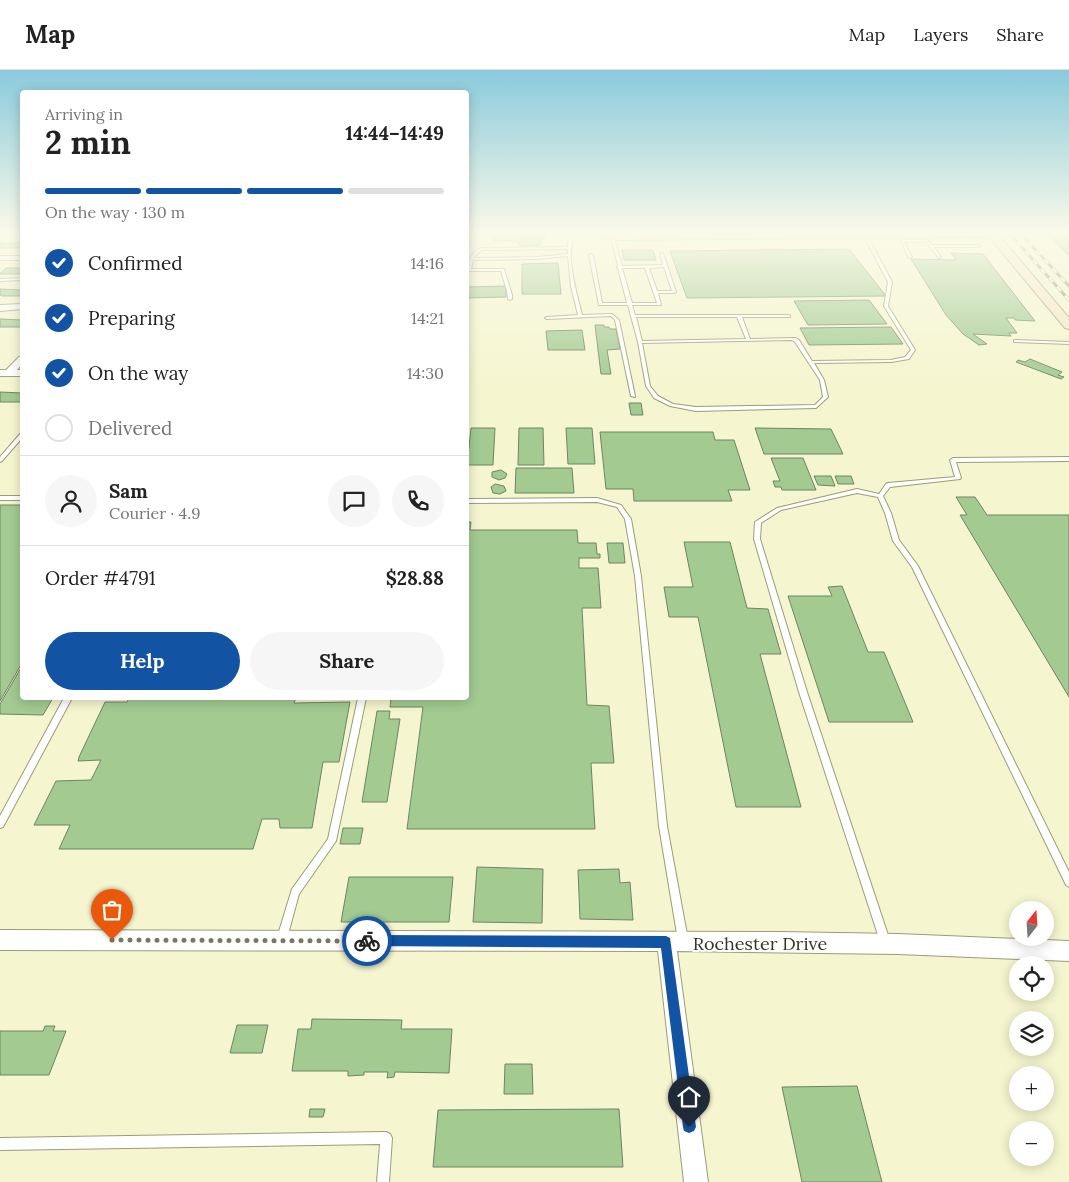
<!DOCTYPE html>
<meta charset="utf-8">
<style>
:root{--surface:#fff;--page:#f6f6f6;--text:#222;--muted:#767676;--line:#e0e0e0;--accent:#1353a3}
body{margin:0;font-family:Lora,serif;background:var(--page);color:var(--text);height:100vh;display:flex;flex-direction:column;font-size:19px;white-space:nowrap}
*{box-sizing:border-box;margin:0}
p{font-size:16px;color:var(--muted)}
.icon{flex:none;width:28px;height:28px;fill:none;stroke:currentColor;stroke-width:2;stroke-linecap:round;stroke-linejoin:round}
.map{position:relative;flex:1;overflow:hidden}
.sheet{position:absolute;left:20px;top:20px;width:449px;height:610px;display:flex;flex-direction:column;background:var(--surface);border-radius:5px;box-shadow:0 2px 12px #0003}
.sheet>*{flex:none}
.needle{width:32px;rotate:17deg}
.controls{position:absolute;left:1009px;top:831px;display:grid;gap:10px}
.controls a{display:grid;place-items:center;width:45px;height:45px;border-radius:50%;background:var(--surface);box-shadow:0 2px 12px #0003;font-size:25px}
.pin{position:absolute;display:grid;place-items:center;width:42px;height:42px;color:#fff;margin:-51px -21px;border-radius:50% 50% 50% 0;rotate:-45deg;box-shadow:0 0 5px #0007}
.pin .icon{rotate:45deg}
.courier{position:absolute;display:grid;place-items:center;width:50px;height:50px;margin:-25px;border:4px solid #1353a3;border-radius:50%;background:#fff;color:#222;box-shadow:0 1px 6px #0007}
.headline em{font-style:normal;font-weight:700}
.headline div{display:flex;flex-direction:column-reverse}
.headline{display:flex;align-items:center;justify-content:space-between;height:85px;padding:0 25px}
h1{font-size:32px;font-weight:700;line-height:38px}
.bar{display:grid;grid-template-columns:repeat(4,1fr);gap:8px 5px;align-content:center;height:60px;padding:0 25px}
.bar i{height:6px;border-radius:4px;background:var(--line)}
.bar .on{background:var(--accent)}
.bar p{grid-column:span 4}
.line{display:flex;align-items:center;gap:12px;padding:0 25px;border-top:1px solid var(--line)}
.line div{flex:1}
.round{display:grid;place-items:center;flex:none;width:52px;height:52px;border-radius:26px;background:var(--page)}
ol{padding:0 25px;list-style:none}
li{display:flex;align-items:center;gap:15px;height:55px}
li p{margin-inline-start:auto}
li .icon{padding:5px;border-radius:50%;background:var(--accent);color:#fff;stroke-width:4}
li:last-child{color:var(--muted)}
li i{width:28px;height:28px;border:2px solid var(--line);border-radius:50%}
.cta{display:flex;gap:10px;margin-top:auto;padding:10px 25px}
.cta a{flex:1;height:58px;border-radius:30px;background:var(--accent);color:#fff;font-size:20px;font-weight:700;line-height:58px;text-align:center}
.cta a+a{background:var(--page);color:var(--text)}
header{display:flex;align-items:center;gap:30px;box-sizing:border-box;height:70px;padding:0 25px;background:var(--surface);border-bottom:1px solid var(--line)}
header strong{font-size:24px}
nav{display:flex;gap:28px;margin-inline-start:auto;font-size:18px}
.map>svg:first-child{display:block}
.building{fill:#a2ca91;stroke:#6f8467}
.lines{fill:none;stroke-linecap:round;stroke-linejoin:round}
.lane-casing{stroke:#9c9c78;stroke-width:2}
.street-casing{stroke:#9c9c78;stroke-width:2}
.secondary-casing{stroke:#9c9c78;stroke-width:2}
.lane{fill:#fff;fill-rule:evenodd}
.street{fill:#fff;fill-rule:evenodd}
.secondary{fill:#f7e6c8;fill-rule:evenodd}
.rail-casing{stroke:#8d8d73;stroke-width:3}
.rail{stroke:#fff;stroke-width:2;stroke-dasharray:6;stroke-linecap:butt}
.route{fill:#1353a3}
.done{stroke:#797962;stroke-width:5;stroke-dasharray:0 9}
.labels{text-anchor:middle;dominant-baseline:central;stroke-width:4;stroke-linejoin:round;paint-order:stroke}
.near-street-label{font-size:18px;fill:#363627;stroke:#fff}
</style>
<header>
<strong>Map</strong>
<nav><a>Map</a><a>Layers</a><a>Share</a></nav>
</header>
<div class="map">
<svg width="1069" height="1112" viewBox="0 0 1069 1112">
<rect width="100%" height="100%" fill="#f5f5cf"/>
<path class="building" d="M493,163H540V166H544L545,169H540V175L521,176L519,173L521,171H492Z
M1047,163H1069V185H1068Z
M520,164H535L536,168L521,169Z
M0,173H22V178H0Z
M849,179L886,226L687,228L670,181Z
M622,180H653L656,190H624Z
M951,183L983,184L1035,251L1015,250L1014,248H1006L1017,263H1009L1011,266L973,264L987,274L979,275L963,264L946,245L911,189L956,190Z
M558,193L561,224H522V194Z
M6,198H22V204H0Z
M506,216V227L466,228V217Z
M0,219L22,220V226H2L0,225Z
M869,230L887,254L808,255L794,231Z
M0,249L22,250V257H0Z
M595,255H604V257H609L610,259H616L620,279L607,280L611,304H601Z
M891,257L903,274L809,275L800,258Z
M582,260L585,280H548L546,261Z
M1030,289L1062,302L1058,305L1064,307L1061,309L1016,292L1018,290L1025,292Z
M0,322L22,323V332H0Z
M629,333H641L643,345H631Z
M471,358H495L493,395H467Z
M519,358H543L544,395H518Z
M566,358H592L595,394H568Z
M755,358L831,359L843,384H764Z
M600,362H713L715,370H734L750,420H728L732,431H634L633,419H606Z
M771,388H803L816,420H782L781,417H775L773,411H780Z
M516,398H572L574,423H515Z
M501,400L507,404L505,408L499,410L492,407V402Z
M814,406H831L835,416L818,415Z
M835,406H851L854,414H838Z
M495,414L504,416L506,421L500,424L493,423L491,417Z
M956,427H975L987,445H1069V627L960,445H967Z
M0,435H22V593L0,631Z
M466,452H471L470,460H577L578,473H596L597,484H600V488H579V498H598L601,538H582L587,635L609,636L614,693H591L595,759H407L423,637H390L391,628H466Z
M684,472H730L747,538L768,539L781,584H760L801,737H736L698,547H669L664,517H693Z
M607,473H623L625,493H609Z
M842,516L868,582H884L913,652H829L788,526H832L828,517Z
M22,596V628H53L43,645L0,644V634Z
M129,628H296L294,633L350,632L339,692H323L312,758H280L279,749H262L253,779H59L70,755H34L56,711L91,710L101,690L78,691L79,687L105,632H127Z
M377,641H390L389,649H400L387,732H362Z
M343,758H363L360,774H340Z
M477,797L543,799L542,853L473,852Z
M619,799L620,813L630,812L633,850L580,849L578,800Z
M349,807H453L449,852H341Z
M312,949L402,950L401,959H452L449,1003L395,1002L394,1007L387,1008L388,1002H364V1005L348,1006V1001H292L298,959H311Z
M237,955H268L262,983H230Z
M45,956H55L53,961H66L49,1005H0V961H43Z
M505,994H532L533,1024H504Z
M857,1016L882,1112H802L782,1017Z
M310,1039H325L323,1047H309Z
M619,1039L623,1097H433L438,1040Z"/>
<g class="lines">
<defs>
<path id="lane" d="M571,163H575C565,188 576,219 582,245L612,244L619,250L635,326V327L631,326L615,250L611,246L547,249L545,248L547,247L578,245L571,216L568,186L537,189L473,190L471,199H504L512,225V229L510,230L508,229L507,221L501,201H469L467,200C469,190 470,185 480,178L568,177V170ZM568,179V184L537,187L474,188L477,184L482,180Z
M865,164L867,165L892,212L888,236L915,280L909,289L891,292L814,293L824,310L828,327L816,338L696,341L670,336L654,328L646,316L638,272L628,235H599L589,185L591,184L593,185L602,233H627L618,198L617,197L618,196L611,166L614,167L622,196L663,195L660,184L663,183L676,222L674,223H658L661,235H632L635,245H788L790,246V247H742L750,269L795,268L799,270L812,291L891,290L905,287L911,280L884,236L888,212L863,165ZM664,197L672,221H657L649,198ZM622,198H645L657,233H632ZM636,247H737L746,269L642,271ZM792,270L795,272L820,310L823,327L815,335L696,337L673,334L658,326L650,316L642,273Z
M901,170H927L929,171L927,172H904L912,187L910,188L908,187Z
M928,172H930L932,175H978L980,176L978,177H934L941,187L939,188L930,177Z
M22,208V210L0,211V209Z
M1014,270L1069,272V274L1016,272H1014Z
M20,364H22V368L2,391L0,392V387Z
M1069,387V391L956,392L961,408L960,409L890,417L883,426L891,443L899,470L918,496L1069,802V817L1066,815L912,497L893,471L885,443L878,427L857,423L781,440L761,453L760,469L807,622L890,871L888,874L885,876L882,874L880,871L799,622L754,469L755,452L777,438L857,419L879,424L886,414L888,413L955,407L950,390L953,388Z
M0,426H22V430H0Z
M597,428L621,435L631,449L641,506L667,756L688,870L686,873L683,875L680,873L678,870L659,756L635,506L625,449L617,437L597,432L466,433V429Z
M64,628H72L3,757L0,758V746Z
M358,628H366L336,771L299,824L287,868L285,871L282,873L279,871L277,868L292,819L328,769Z
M386,1062L390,1064L392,1068L389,1112H377L380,1074L0,1080V1068Z"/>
<path id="street" d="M0,186H22V190H0Z
M22,234V239L0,241V235Z
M22,286V294L17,300H22V306H0V300H6L19,287Z
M0,860L780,862L898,864L1069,871V891L898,884L677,881L708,1112H684L658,881L0,880Z"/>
<path id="secondary" d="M588,163H997L1069,248V259L1065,258L989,167L614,170Z"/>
</defs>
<use href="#lane" class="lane-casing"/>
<use href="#street" class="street-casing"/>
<use href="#secondary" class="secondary-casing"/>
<use href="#lane" class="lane"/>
<use href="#street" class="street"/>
<use href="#secondary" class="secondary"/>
<defs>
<path id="rail" d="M1009,163L1069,230
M1020,163L1069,216"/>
</defs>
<use href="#rail" class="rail-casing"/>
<use href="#rail" class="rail"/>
</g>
<linearGradient id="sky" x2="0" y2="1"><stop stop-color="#8acadc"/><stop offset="0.51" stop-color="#fafae9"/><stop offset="1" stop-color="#fafae9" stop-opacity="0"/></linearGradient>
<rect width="1069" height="319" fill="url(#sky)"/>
<path class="route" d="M367,865L666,866L670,868L696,1057L694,1061L689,1063L684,1061L683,1057L661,878L367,876L363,875L361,871L363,867Z"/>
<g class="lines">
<path class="done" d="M112,870L367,871"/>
</g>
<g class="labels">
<g class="near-street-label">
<text x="760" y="873">Rochester Drive</text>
</g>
</g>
</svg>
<div class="controls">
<a><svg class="needle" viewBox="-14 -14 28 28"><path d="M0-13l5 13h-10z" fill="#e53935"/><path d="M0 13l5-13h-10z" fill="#767676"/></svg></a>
<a><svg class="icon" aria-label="locate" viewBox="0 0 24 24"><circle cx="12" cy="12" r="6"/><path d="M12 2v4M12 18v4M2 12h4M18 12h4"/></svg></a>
<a><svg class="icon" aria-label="layers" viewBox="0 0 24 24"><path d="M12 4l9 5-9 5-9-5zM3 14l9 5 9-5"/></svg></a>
<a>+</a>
<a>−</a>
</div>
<div class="pin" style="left:112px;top:870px;background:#ea580c"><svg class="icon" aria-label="bag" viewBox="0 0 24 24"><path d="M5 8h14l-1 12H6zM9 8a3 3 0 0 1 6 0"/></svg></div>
<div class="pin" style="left:689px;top:1057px;background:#1f2937"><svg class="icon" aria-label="home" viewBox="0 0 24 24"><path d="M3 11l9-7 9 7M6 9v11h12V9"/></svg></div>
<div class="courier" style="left:367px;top:871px"><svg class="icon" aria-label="bike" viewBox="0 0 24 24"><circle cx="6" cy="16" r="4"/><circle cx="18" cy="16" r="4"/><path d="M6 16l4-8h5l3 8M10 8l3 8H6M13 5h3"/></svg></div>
<section class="sheet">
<div class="headline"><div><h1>2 min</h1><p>Arriving in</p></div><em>14:44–14:49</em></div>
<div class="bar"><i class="on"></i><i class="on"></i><i class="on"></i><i></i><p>On the way · 130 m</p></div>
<ol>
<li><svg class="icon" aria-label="check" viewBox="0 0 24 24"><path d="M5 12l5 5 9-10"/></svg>Confirmed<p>14:16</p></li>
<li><svg class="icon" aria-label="check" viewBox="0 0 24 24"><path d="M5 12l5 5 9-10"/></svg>Preparing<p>14:21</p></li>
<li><svg class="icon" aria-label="check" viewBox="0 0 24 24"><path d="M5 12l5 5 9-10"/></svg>On the way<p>14:30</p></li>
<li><i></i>Delivered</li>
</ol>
<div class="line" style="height:90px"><a class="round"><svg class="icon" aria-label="person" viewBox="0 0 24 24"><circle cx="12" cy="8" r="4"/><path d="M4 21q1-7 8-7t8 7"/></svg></a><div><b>Sam</b><p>Courier · 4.9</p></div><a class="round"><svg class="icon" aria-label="chat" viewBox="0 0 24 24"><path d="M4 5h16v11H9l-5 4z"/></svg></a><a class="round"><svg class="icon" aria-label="phone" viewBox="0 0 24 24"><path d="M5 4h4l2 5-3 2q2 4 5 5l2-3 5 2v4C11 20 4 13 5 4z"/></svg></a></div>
<div class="line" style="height:65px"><div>Order #4791</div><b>$28.88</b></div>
<div class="cta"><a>Help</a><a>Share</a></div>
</section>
</div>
